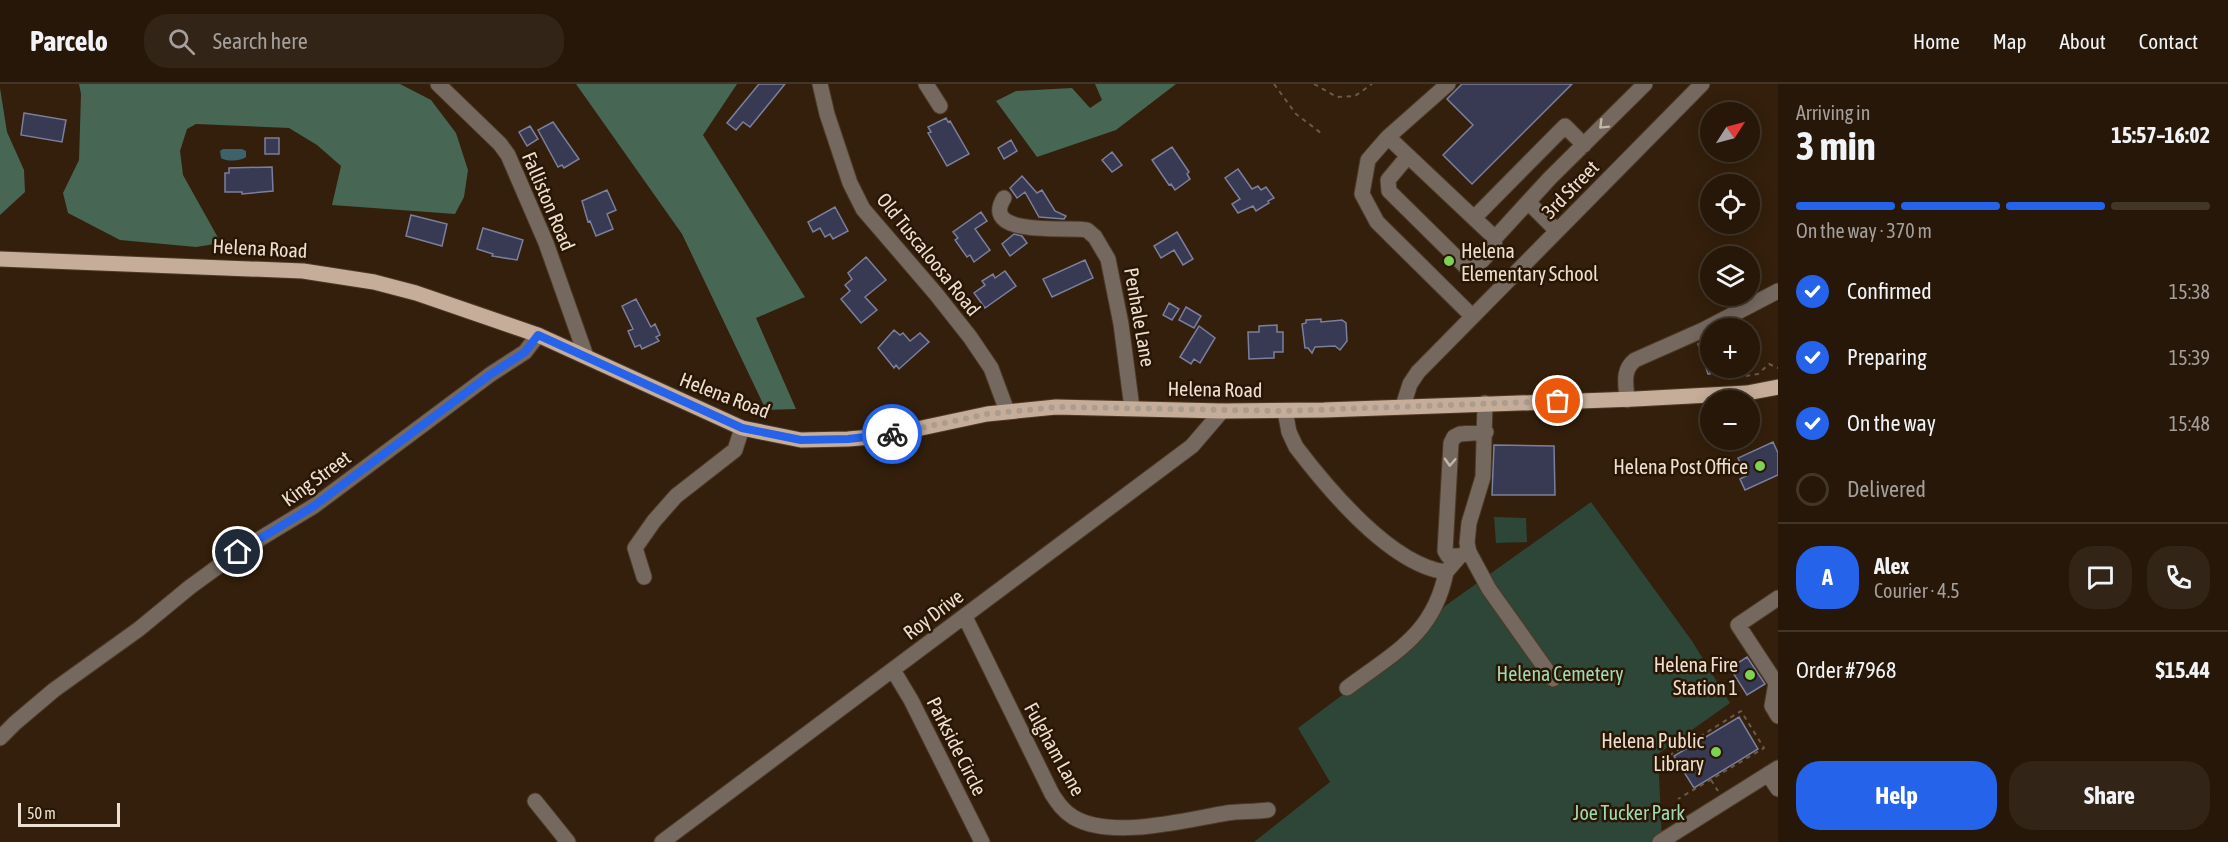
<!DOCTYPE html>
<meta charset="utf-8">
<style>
:root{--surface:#261708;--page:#322416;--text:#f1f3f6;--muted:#a49f9c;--line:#423629;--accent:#2563eb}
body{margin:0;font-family:"Asap Condensed",sans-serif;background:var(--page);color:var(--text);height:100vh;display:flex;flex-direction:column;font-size:22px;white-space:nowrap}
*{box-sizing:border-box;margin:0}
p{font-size:20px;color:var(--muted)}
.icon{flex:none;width:33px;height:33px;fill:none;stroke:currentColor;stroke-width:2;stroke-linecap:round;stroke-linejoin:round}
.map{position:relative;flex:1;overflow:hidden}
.sheet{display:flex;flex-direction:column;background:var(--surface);width:450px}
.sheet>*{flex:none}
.needle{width:39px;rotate:54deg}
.fabs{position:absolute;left:1700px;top:18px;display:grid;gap:12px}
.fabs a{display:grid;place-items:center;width:60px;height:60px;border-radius:50%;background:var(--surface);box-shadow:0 3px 15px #0003,0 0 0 2px var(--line);font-size:30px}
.scale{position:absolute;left:18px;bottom:15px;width:102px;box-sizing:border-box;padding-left:6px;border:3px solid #ede0d3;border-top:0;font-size:16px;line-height:21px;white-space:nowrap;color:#ede0d3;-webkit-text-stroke:4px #291603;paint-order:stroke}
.pin{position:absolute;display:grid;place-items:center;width:51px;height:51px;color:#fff;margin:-26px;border:3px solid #fff;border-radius:50%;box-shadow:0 2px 6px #0007}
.courier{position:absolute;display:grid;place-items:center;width:60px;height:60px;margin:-30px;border:4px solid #2563eb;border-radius:50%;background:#fff;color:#222;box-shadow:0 2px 8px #0007}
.headline em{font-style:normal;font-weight:700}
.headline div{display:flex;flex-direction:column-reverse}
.headline{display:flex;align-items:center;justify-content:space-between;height:102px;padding:0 18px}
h1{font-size:39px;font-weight:700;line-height:45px}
.bar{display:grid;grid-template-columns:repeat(4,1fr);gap:9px 6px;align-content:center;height:72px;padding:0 18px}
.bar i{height:8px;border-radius:4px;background:var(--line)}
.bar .active{background:var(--accent)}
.bar p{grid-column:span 4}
.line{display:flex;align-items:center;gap:15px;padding:0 18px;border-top:2px solid var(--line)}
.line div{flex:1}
.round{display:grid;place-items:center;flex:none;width:63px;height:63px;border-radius:24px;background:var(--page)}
ol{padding:0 18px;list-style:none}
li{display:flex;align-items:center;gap:18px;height:66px}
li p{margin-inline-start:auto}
li .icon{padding:6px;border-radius:50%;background:var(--accent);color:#fff;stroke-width:4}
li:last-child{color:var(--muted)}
li i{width:33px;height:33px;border:3px solid var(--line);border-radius:50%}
.cta{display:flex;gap:12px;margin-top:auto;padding:12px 18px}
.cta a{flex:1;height:69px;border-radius:24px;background:var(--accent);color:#fff;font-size:24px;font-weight:700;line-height:69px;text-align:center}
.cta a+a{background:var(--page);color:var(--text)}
header{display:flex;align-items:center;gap:36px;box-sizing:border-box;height:84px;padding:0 30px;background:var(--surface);border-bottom:2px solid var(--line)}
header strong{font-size:28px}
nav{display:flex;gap:33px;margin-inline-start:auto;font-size:21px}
.search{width:420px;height:54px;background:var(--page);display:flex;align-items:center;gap:15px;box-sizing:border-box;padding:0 21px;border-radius:24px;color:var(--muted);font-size:22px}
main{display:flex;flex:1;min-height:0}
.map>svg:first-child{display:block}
.green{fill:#2d4638}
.forest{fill:#476654}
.water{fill:#3c636c}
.building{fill:#383953;stroke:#7c7f9c;stroke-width:1.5}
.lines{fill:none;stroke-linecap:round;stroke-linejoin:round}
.minor-casing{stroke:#4d3a27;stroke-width:17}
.major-casing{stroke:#4d3a27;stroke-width:17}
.path{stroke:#6b5947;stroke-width:2;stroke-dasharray:4.5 4.5;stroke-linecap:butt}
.minor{stroke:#74685f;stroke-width:15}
.major{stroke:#c5ad99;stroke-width:15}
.oneway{stroke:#c3b6aa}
.done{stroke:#ac9c8d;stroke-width:6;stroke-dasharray:0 10.8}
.route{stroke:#2563eb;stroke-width:8}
.poi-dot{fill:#7dd154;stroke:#291603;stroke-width:2}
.labels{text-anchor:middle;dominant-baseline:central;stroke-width:5;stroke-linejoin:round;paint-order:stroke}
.street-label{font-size:20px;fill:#ede0d3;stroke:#291603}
.poi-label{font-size:20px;fill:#ede0d3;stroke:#291603;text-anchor:end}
.park-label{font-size:20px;fill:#9fd9b7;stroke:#291603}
</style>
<header>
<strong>Parcelo</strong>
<div class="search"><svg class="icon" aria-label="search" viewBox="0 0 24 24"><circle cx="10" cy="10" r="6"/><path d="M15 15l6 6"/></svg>Search here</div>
<nav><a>Home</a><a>Map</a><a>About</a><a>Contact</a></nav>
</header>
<main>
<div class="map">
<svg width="1778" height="758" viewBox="0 0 1778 758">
<rect width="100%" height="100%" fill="#331f0b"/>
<path class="green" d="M1591,418L1692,557L1730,619L1658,670L1662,758H1254L1330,698L1298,644L1419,554L1445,522Z
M1494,433L1526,434L1527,458L1496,459Z"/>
<path class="forest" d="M79,0H400L431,16L456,49L468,86L464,113L455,130L332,121L341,82L317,61L289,44L196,40L187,45L180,67L183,91L221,159L196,163L120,156L68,129L63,109L79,76L81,10Z
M576,0H737L703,51L805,213L756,234L796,325L766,326L682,150Z
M1095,0H1176L1116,46L1037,73L996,17L1016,7L1072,4L1090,24L1102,16Z
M0,4L7,48L24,86L25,108L0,131Z"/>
<path class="water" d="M223,65H242L246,67V73C241,77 227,78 221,74L220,67Z"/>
<path class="building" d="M759,0H785L750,43L743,38L736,46L727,39Z
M1462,0H1572L1472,100L1443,71L1473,41L1447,15Z
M24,29L66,36L62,58L21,51Z
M946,34L948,38L950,37L969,70L947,82L928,49L931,48L928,43Z
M553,38L579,75L564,84L562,81L558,83L538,46Z
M530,42L538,55L527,62L519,48Z
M265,54H279V70H265Z
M1011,56L1017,67L1004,75L998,64Z
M1172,63L1189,88L1187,90L1190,95L1175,106L1171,100L1169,101L1152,76Z
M1112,68L1122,81L1112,88L1102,76Z
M272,83L273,107L242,110V108H225V89H229V84Z
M1238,85L1252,105L1258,102L1261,106L1266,103L1274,114L1268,117L1269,119L1256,127L1253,122L1238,129L1232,120L1240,115L1225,94Z
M1022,92L1037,109L1042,106L1055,127L1066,132L1064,135L1039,133L1025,108L1017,114L1010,104Z
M607,106L616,126L607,130L613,145L596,152L590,137L588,138L582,117Z
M835,123L848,147L833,155L830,150L825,153L820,144L813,148L808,138Z
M981,128L987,137L975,145L990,166L974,178L970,171L967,173L955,156L958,154L953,148Z
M411,131L447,140L442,162L406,152Z
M483,144L523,156L517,176L492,172L493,170L477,165Z
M1177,148L1193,175L1183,181L1174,166L1161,174L1154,162Z
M1014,150L1022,152L1027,159L1010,172L1002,160Z
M866,173L886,196L865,213L877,226L861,239L841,215L850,207L845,201L852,195L848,189Z
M1085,176L1093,194L1052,213L1043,195Z
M1005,187L1016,202L985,224L974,209L985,201L982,197L993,190L995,194Z
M636,215L651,243L655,240L660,251L656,253L659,257L642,265L640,261L635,263L628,247L633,245L622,222Z
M1169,219L1179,225L1172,236L1163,231Z
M1186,223L1201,232L1194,244L1179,236Z
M1321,235V238L1342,236L1346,239L1347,257L1340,266L1335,262L1315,263L1312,269L1308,264H1305L1302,240L1306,239V236Z
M1277,241V248H1283V268H1274V274L1249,275L1248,248H1259V242Z
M1199,242L1215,254L1200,279L1194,275L1191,280L1180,273Z
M894,246L900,251L903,249L910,257L920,249L929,258L899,285L896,281L894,284L878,264Z
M1710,256V290H1708L1698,260Z
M1773,358L1778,369V391L1745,406L1740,395L1746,392L1738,374Z
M1494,361L1554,362L1555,411H1492Z
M1747,573L1765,600L1747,611L1730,584Z
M1739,633L1758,665L1694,704L1674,672Z"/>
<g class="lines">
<defs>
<path id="minor" d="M438,0L500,60L508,71L546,159L586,272
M820,0L827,30L850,99L863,125L936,210L970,253L991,284L1007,327
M926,0L940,22
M1448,0L1388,53L1368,76L1362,110L1377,138L1472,232
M1388,53L1495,154L1494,164L1475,184H1467L1389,107L1388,96L1408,72
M1004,114C979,154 1070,142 1087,146L1095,153L1108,175L1121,240L1132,324
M1528,118L1557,147
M1474,134L1565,42L1584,61
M1495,154L1550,94L1645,0
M1627,316C1626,300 1622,286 1635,276L1705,245L1778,207
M1485,319L1483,393L1469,439L1467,459L1469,468L1489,505L1553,595
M1403,322L1410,300L1418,288L1702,0
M1285,327L1289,348L1296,363C1328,405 1391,481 1446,488L1460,472
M1729,356L1730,358
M1466,469L1460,472H1448L1445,467L1451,359L1454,353L1460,350L1486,348
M644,493L635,464L654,437L676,412L735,366L742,344
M1778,514L1738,541L1776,599L1772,622L1778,632
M965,533L1052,710C1058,719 1063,727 1073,733C1111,756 1185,736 1227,729C1240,727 1254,728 1268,726
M893,586L911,616L982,758
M1347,604C1394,569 1434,550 1446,488
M0,654L15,639L54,606L139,545L190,503L238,468L314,422L491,290L525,268L538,251
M1768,690L1778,705
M535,717L568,758
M662,758L1192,362L1222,327
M1660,758L1778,684"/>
<path id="major" d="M0,175L303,187L374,198L416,209L538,251L742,344L801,356L848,355L884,352L987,330L1056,323L1222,327L1324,326L1635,315L1747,309L1778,303"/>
</defs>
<use href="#minor" class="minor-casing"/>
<use href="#major" class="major-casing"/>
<path class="path" d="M1274,0L1296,30L1321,49
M1314,0L1337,13L1355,12L1372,0
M1728,295L1758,290L1769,280L1778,284
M1654,681L1741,627L1764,664L1678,715
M1711,696L1718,707"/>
<use href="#minor" class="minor"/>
<use href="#major" class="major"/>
</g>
<defs><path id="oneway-chevron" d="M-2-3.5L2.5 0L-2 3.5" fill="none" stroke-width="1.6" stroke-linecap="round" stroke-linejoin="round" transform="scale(1.5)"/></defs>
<g class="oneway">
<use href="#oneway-chevron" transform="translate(1603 41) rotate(135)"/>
<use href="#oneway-chevron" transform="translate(1450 378) rotate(93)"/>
</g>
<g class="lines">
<path class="done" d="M892,350L987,330L1056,323L1285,327L1558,317"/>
<path class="route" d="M238,468L314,422L491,290L525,268L538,251L742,344L801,356L848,355L892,350"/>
</g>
<g class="poi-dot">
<circle cx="1449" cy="177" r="6"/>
<circle cx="1760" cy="382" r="6"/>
<circle cx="1750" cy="591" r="6"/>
<circle cx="1716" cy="668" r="6"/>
</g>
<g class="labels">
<g class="street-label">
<text transform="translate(1570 105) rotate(-46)">3rd Street</text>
<text transform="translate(549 117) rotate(67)">Falliston Road</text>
<text transform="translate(260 164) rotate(3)">Helena Road</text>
<text transform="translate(929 170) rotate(51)">Old Tuscaloosa Road</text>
<text transform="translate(1140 233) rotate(80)">Penhale Lane</text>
<text transform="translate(1215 305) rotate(1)">Helena Road</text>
<text transform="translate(725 311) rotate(21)">Helena Road</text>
<text transform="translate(316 394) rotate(-36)">King Street</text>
<text transform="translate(933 530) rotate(-37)">Roy Drive</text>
<text transform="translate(957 662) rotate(63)">Parkside Circle</text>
<text transform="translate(1055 665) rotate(61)">Fulgham Lane</text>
</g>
<g class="poi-label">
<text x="1461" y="166" text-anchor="start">Helena<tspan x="1461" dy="23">Elementary School</tspan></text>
<text x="1748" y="382">Helena Post Office</text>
<text x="1738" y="580">Helena Fire<tspan x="1738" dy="23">Station 1</tspan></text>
<text x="1704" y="656">Helena Public<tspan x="1704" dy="23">Library</tspan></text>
</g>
<g class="park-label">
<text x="1560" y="589">Helena Cemetery</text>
<text x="1629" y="728">Joe Tucker Park</text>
</g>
</g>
</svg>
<div class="fabs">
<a><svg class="needle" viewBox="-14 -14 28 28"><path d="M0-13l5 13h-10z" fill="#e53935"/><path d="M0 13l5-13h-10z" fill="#a49f9c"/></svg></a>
<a><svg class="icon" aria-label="locate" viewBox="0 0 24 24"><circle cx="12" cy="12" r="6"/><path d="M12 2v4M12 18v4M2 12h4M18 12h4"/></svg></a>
<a><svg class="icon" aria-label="layers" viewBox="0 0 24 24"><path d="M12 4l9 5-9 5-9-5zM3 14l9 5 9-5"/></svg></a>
<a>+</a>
<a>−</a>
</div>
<div class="scale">50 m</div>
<div class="pin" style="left:1558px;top:317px;background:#ea580c"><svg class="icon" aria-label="bag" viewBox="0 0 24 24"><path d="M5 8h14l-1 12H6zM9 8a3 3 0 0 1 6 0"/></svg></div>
<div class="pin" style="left:238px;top:468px;background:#1f2937"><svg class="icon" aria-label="home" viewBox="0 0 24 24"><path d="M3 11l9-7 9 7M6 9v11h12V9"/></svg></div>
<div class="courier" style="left:892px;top:350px"><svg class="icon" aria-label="bike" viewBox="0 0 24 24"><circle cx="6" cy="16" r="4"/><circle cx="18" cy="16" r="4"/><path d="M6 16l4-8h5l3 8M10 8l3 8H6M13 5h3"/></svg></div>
</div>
<section class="sheet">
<div class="headline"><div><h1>3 min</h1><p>Arriving in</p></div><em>15:57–16:02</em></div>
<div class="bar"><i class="active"></i><i class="active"></i><i class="active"></i><i></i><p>On the way · 370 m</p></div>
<ol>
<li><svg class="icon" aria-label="check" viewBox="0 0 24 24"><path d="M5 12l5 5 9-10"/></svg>Confirmed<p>15:38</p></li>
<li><svg class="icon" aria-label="check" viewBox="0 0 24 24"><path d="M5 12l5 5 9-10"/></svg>Preparing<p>15:39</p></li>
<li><svg class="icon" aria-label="check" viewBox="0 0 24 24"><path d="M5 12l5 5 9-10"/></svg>On the way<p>15:48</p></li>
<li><i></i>Delivered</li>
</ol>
<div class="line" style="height:108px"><b class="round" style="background:var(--accent);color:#fff">A</b><div><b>Alex</b><p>Courier · 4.5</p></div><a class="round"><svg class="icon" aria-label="chat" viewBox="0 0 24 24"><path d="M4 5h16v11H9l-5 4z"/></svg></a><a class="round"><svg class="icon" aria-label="phone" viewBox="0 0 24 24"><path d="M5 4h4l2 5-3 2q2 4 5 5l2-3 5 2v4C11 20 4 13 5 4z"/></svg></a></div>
<div class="line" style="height:78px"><div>Order #7968</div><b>$15.44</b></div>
<div class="cta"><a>Help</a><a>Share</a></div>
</section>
</main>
